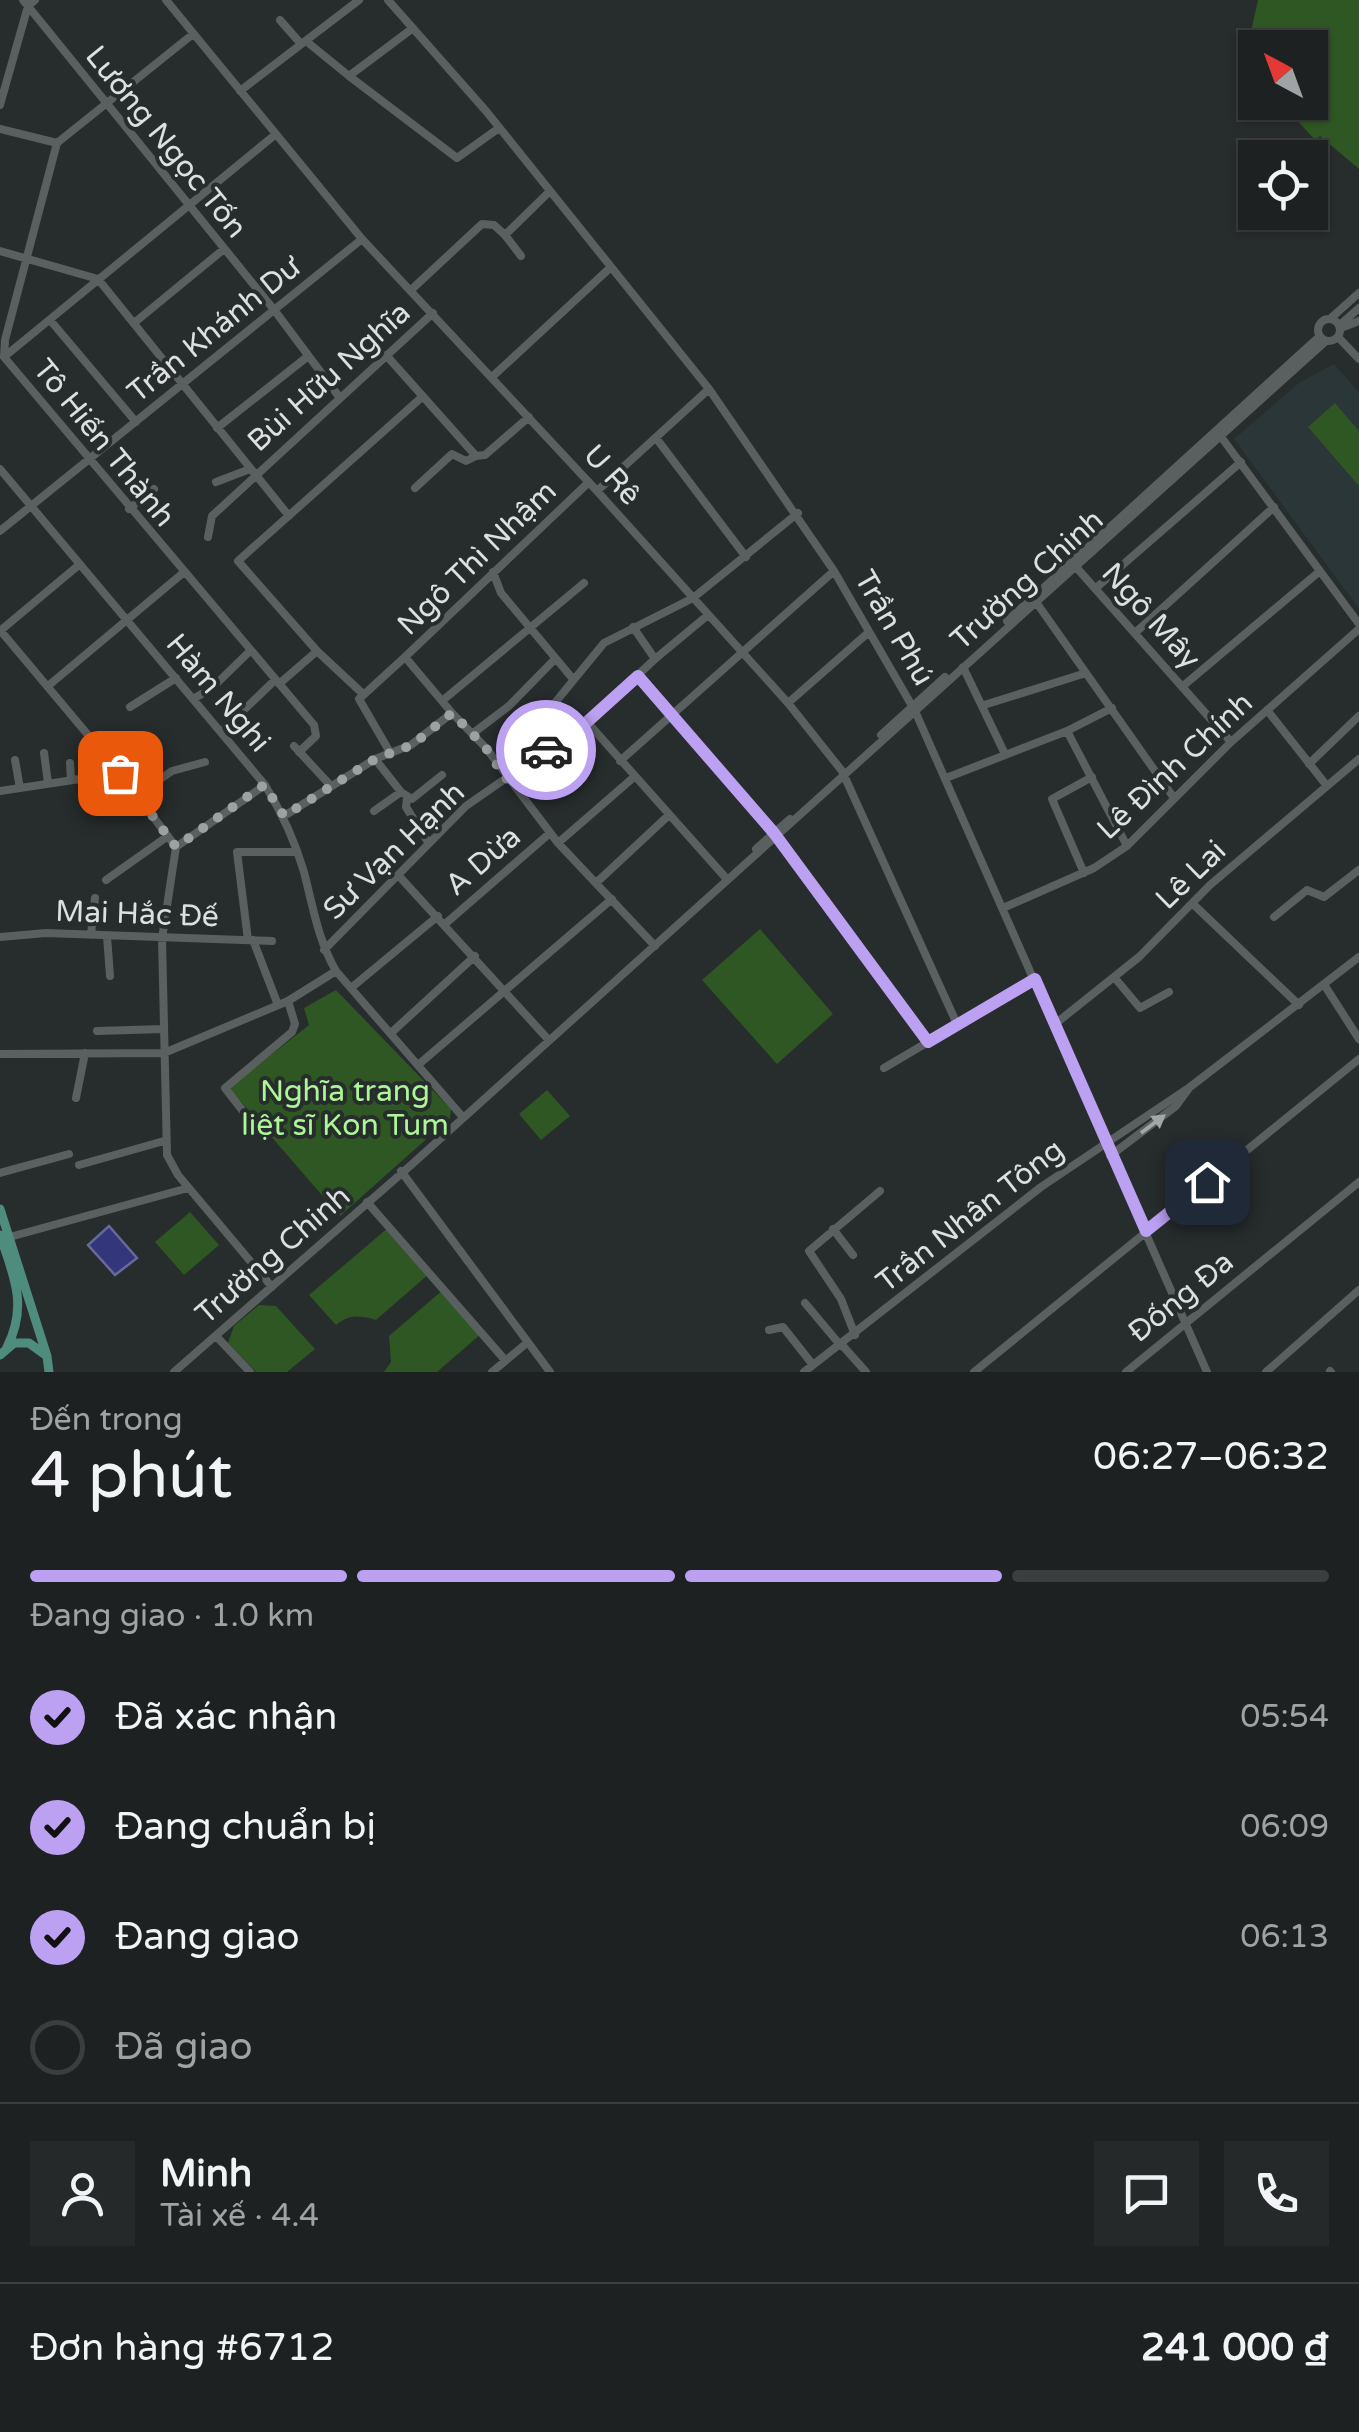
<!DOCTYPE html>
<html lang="vi">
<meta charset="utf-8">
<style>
:root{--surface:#1d2121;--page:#25292a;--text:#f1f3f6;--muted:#a0a3a5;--line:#3b3e3f;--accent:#bca0f2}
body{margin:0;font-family:"Varela Round",sans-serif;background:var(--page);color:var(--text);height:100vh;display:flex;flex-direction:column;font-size:38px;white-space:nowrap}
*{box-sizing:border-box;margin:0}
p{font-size:32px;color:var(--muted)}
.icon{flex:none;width:55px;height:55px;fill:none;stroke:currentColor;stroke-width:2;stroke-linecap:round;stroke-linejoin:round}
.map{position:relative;height:1372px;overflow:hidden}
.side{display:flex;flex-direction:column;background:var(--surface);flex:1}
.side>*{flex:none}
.needle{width:65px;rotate:319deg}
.buttons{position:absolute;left:1238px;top:30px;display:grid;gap:20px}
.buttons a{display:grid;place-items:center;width:90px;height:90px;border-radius:0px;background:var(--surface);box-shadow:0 2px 8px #0004,0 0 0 2px var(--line);font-size:50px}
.pin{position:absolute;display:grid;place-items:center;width:85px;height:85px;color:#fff;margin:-42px;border-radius:20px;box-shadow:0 5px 15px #0006}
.courier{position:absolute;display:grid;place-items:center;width:100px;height:100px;margin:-50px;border:8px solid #bca0f2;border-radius:50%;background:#fff;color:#222;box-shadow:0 2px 12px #0007}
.head em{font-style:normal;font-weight:600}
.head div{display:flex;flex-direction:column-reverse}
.head{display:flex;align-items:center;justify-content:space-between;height:170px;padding:0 30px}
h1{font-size:65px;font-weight:600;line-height:75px}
.bar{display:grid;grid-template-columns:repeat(4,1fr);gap:15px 10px;align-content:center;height:120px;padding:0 30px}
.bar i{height:12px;border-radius:8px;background:var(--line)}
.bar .on{background:var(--accent)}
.bar p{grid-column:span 4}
.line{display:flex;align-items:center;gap:25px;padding:0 30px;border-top:2px solid var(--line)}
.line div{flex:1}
.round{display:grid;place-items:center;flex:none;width:105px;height:105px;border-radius:0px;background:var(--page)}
ol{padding:0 30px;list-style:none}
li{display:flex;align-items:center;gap:30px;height:110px}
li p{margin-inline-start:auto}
li .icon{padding:10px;border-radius:50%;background:var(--accent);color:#111;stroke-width:4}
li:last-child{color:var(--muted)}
li i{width:55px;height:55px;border:5px solid var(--line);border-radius:50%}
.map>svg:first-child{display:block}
.built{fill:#2a3638}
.green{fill:#2f5723}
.water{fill:#34367c;stroke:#67699a;stroke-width:2.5}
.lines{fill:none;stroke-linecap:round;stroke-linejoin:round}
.minor{stroke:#5a5f60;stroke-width:8}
.major{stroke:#4e8d7e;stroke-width:9}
.oneway{fill:#a2a6a7}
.done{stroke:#9da1a2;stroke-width:10;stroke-dasharray:0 18}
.route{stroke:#bca0f2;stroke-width:12}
.labels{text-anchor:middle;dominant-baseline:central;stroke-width:8;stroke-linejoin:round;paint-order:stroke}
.street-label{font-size:30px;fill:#dde0e1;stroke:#272c2c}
.park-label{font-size:30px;fill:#acf697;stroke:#272c2c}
</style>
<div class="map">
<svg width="1359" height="1372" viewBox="0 0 1359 1372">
<rect width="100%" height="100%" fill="#272c2c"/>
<path class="built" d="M1334,364L1359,392V609L1234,439L1300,382Z"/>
<path class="green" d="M1258,0H1359V169L1320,136L1315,140L1285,107V103L1310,102V48H1255V58L1251,31Z
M1335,403L1359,431V486L1308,427Z
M760,929L833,1014L777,1064L702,980Z
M336,990L451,1109L450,1118L340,1216L229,1088L309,1025L304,1008Z
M547,1090L570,1116L541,1140L519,1114Z
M190,1212L219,1245L184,1275L155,1242Z
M389,1227L430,1273L376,1320C361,1315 348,1314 336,1325L309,1295Z
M444,1289L482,1333L437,1372H384L391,1362L389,1336Z
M259,1305L276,1306L315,1349L287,1372H256L228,1343L234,1326Z"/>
<path class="water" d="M109,1226L137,1258L115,1275L88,1245Z"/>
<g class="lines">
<path class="minor" d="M23,0L275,311L340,398
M166,0L362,239L597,491L788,703L842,771L957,1024
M388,0L486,111L709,389L834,571L915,711L1207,1372
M280,20L301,44
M306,41L349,76L413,28
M349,76L457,158L499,128
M240,91L359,0
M0,105L28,6L35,0
M0,129L57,143
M57,143L5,340L4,357L314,725L316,736L299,752
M57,143L193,34
M505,235L521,256
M0,251L98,279L289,516
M411,290L482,224L494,225L505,235L550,191
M1331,318L1359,293
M1318 330a11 11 0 1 1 22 0a11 11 0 1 1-22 0Z
M50,320L136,422
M134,323L224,249
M1340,325L1359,308
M1341,328L1359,321
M1338,337L1359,359
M386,355L476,456L485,455L529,417
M4,357L276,134
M492,377L611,267
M217,428L307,357
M1219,434L1359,624
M656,438L746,557
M0,469L265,785C282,813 295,841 304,872C313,907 318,940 336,971L461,1115
M216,482L250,469
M415,488L452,454L466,461L476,456
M597,491L709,389
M129,509L154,489
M0,531L362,239
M208,537L212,516L433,313
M1076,567L1231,742
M493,572L501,593L573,679
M1096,588L1241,462
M1036,602L1174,798
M1007,621L1320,336
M0,630L120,773L176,847L162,939L167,1155L178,1175L272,1287
M0,631L80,564
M1135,633L1274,507
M317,651L238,561L422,397
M655,659L708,615
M963,667L1005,754
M638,677L774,833L927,1043
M279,684L317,651L362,693
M48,686L183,573
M1183,686L1320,571
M193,699L212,688L250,651
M442,701L584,583
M788,703L869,632
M984,705L1086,673
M130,707L176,678
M1267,710L1327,786
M452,713L405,657L589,482
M587,722L725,877
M1067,731L1127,846
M221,732L275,680
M472,734L509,706L555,659
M881,735L945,677
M294,746L330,785
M545,750L529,727L549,710L604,643L693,598L798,513
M44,753L48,783
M391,754L359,699L405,657
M375,759L401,792L412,799L442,775
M15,760L20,788
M620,761L834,571
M70,763L71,780
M1309,764L1359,716
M946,778L1067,731L1112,708
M0,791L120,773
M137,795L172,771L205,762
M407,798L406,807L428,842
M374,811L401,792
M284,816L375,759L411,745L452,713L486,748L558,843L655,946
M558,843L634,777
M176,847L265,785
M756,849L790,819
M1084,873L1052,799L1092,777
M399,876L546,1037
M106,880L168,836
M596,883L669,815
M1193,904L1299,1005
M1003,908L1094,868L1127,846L1231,742L1359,629
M1274,917L1307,890L1324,897L1359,870
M445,924L550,833
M91,935L95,898
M107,936L110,976
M0,937L46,933L272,941
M248,940L237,852H297
M253,940L278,1005
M324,950L466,806L587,722L655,659L633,627
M1114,977L1140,1008L1169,992
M1325,986L1359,1039
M351,988L438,916
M1055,1024L1139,957L1210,885L1359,759
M97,1031L164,1029
M391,1033L475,956
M0,1054L164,1053L288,1001L336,971
M418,1065L612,899
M884,1068L1035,979
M76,1098L85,1053
M259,1132L225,1088L292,1032L295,1024L288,1001
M1110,1156L1176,1106L1190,1087
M79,1165L164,1141
M401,1171L550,1372
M0,1173L69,1154
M367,1202L505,1360
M833,1229L853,1255
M6,1238L188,1188
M805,1303L841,1346
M769,1330L783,1327L813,1365
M855,1335L841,1299L809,1251L880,1191
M216,1336L250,1372
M842,1345L866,1372
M1330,1371L1331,1372
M174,1372L410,1166L1326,341
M492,1372L528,1342
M804,1372L1041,1187L1190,1087L1359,957
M974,1372L1359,1059
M1126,1372L1359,1182
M1266,1372L1359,1290"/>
<path class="major" d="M0,1209L47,1356
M0,1235C14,1276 28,1306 7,1347
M0,1355L14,1343H29L47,1356L49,1372"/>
</g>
<defs><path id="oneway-solid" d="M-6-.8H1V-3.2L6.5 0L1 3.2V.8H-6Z" transform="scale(2.5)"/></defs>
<use class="oneway" href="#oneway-solid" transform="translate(1153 1124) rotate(-37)"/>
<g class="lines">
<path class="done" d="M120,773L176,847L264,785L284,816L375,759L412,745L452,713L486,748L506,779L546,750"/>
<path class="route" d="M546,750L587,722L638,676L774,833L928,1042L1035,979L1146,1231L1207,1182"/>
</g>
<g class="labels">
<g class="street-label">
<text transform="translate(166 142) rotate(51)">Lương Ngọc Tốn</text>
<text transform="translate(214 330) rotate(-39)">Trần Khánh Dư</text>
<text transform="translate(329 377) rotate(-42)">Bùi Hữu Nghĩa</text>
<text transform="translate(104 443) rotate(51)">Tô Hiến Thành</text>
<text transform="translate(612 475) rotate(48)">U Rê</text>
<text transform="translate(477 558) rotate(-44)">Ngô Thì Nhậm</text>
<text transform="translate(1027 580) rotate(-42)">Trường Chinh</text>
<text transform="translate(1151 616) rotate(48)">Ngô Mây</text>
<text transform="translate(894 628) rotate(60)">Trần Phú</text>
<text transform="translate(218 693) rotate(50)">Hàm Nghi</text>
<text transform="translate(1175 766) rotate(-43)">Lê Đình Chính</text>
<text transform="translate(394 851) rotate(-44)">Sư Vạn Hạnh</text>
<text transform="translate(483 861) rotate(-41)">A Dừa</text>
<text transform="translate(1191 875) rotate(-44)">Lê Lai</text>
<text transform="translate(137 914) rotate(2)">Mai Hắc Đế</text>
<text transform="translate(970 1216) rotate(-38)">Trần Nhân Tông</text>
<text transform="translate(273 1255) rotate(-41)">Trường Chinh</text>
<text transform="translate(1181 1297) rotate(-39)">Đống Đa</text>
</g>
<g class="park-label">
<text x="345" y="1091">Nghĩa trang<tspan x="345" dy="34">liệt sĩ Kon Tum</tspan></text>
</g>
</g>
</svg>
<div class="buttons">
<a><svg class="needle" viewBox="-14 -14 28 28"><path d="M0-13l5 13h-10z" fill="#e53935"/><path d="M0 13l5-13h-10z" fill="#a0a3a5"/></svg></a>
<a><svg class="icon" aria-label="locate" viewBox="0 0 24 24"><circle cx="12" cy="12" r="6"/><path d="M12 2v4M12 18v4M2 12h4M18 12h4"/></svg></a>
</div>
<div class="pin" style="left:120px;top:773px;background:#ea580c"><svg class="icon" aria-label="bag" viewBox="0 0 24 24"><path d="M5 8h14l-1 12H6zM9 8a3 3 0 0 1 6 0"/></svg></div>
<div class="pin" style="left:1207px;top:1182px;background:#1f2937"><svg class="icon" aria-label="home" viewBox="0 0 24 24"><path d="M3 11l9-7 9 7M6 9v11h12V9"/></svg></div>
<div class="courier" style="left:546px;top:750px"><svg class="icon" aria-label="car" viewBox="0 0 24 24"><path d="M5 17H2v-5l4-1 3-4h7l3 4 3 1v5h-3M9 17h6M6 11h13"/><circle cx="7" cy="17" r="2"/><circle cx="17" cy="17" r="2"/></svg></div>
</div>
<section class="side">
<div class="head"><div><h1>4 phút</h1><p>Đến trong</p></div><em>06:27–06:32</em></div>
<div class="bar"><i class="on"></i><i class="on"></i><i class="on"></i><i></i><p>Đang giao · 1.0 km</p></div>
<ol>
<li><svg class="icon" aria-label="check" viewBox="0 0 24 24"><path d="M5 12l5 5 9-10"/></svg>Đã xác nhận<p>05:54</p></li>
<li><svg class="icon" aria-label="check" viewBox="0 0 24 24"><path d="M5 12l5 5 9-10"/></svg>Đang chuẩn bị<p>06:09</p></li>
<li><svg class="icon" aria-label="check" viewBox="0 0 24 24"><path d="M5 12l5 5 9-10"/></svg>Đang giao<p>06:13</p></li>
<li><i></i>Đã giao</li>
</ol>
<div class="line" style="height:180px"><a class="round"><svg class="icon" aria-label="person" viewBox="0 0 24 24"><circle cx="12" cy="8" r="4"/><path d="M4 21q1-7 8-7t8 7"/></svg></a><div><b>Minh</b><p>Tài xế · 4.4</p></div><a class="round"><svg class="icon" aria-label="chat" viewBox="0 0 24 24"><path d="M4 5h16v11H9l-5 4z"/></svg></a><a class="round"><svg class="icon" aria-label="phone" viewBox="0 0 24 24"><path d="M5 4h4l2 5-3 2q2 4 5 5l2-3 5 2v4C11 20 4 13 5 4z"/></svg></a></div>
<div class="line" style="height:130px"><div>Đơn hàng #6712</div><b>241 000 ₫</b></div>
</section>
